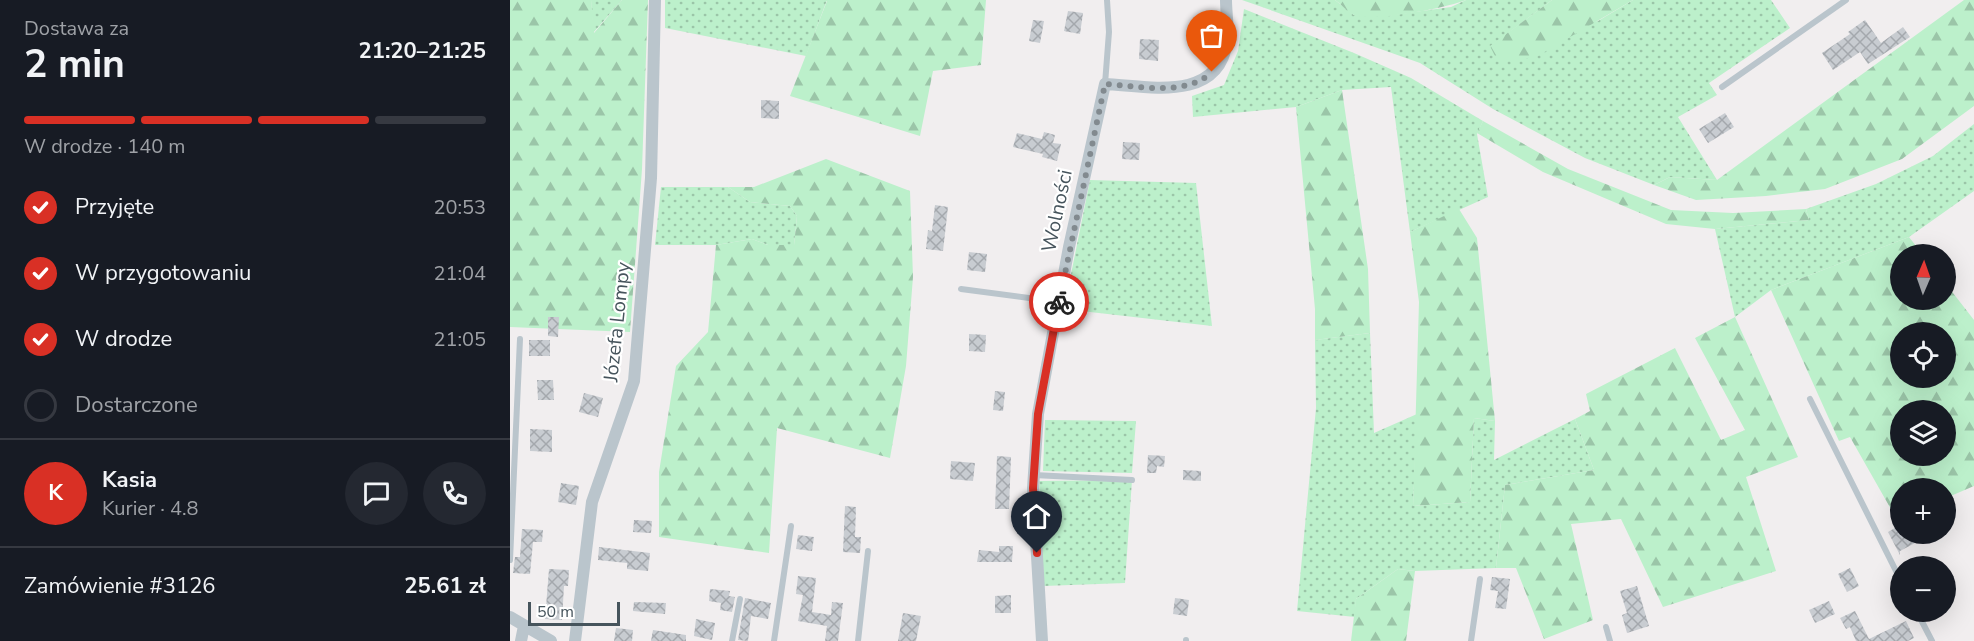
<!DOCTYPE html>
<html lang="pl">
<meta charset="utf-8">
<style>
:root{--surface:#171b24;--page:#242831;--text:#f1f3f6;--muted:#9ea1a6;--line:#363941;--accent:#d93025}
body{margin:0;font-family:"Nunito Sans",sans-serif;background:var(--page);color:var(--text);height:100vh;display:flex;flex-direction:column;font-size:22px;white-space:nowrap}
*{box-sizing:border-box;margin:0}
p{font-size:20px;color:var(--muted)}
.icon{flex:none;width:33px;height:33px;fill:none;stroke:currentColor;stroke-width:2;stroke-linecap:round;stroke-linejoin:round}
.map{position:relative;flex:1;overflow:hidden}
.side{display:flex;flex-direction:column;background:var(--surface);width:510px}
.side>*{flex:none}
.needle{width:39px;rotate:2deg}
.controls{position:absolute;left:1380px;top:244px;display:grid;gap:12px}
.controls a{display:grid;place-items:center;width:66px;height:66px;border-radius:50%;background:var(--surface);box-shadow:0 6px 24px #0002;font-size:30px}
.scale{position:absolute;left:18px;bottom:15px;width:92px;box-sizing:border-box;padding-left:6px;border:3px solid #46545c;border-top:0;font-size:16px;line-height:21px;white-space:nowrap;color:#46545c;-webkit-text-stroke:4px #fff;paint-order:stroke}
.pin{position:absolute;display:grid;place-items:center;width:51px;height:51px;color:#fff;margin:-62px -26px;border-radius:50% 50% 50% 0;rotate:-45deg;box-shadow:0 0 6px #0007}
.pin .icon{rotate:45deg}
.courier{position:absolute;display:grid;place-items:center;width:60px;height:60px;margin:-30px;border:4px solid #d93025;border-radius:50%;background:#fff;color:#222;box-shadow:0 2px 8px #0007}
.overview em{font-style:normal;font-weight:700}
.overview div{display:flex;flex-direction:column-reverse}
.overview{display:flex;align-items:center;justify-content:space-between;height:102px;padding:0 24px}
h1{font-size:39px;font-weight:700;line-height:45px}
.bar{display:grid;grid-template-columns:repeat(4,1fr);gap:9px 6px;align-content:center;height:72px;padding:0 24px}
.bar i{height:8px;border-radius:4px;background:var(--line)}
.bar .active{background:var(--accent)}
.bar p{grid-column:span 4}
.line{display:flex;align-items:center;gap:15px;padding:0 24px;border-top:2px solid var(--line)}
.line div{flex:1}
.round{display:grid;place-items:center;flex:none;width:63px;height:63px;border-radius:32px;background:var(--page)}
ol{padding:0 24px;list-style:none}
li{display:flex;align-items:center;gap:18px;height:66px}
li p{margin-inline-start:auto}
li .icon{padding:6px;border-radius:50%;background:var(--accent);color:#fff;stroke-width:4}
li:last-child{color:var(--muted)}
li i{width:33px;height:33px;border:3px solid var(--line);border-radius:50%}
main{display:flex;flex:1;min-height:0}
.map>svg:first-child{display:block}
.grass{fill:url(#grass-dots)}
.forest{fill:url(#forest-firs);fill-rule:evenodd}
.building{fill:url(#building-cross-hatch)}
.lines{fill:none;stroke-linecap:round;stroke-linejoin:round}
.lane{stroke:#bac5cc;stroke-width:6}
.street{stroke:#bac5cc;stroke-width:12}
.done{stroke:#828a8f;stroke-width:6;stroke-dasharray:0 10.8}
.route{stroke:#d93025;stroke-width:8}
.labels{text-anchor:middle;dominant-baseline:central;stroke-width:4.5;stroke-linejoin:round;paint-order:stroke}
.street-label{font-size:20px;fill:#46545c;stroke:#fff}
</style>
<main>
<section class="side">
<div class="overview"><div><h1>2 min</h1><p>Dostawa za</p></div><em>21:20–21:25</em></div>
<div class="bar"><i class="active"></i><i class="active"></i><i class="active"></i><i></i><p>W drodze · 140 m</p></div>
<ol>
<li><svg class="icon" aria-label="check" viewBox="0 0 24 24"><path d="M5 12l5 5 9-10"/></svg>Przyjęte<p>20:53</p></li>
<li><svg class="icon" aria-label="check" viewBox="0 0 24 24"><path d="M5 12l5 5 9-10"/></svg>W przygotowaniu<p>21:04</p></li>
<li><svg class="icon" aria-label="check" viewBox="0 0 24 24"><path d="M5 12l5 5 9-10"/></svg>W drodze<p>21:05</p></li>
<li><i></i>Dostarczone</li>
</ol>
<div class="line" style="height:108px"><b class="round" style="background:var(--accent);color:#fff">K</b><div><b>Kasia</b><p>Kurier · 4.8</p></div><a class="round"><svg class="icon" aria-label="chat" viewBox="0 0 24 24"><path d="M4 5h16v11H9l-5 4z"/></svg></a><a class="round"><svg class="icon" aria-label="phone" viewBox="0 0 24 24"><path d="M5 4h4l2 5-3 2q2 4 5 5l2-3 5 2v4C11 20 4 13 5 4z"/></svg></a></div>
<div class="line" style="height:78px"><div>Zamówienie #3126</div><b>25.61 zł</b></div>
</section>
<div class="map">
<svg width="1464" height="641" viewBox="0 0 1464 641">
<defs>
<pattern id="grass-dots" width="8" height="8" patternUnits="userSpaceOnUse" patternTransform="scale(1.5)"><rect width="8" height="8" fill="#bcf0cb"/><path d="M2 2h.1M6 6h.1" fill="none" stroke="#9bc5a8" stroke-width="1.8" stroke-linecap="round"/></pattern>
<pattern id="forest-firs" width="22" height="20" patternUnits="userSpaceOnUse" patternTransform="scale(1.5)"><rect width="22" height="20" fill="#bcf0cb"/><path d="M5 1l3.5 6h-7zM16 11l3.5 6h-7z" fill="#9bc5a8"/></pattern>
<pattern id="building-cross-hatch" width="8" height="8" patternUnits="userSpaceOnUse" patternTransform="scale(1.5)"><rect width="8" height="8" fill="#c8ccd1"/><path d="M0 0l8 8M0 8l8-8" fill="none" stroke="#a4a8ad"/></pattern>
</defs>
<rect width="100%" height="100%" fill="#f1eeef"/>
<path class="grass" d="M81,0H112L83,33Z
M155,0H317L296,56L155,28Z
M732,0H825L844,15L875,16L941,7L956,0H1042L981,46L1088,21L1123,0H1261L1280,28L1199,83L1207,95L1168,117L1207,180L1160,177L1144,185L1075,158L983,109L910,63Z
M734,9L844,53L901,78L973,121L967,134L978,197L900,232L881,87L832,90L786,107L683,117L682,96L714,85L728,51Z
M1464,124V191L1399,237L1261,290L1225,317L1205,229L1299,220L1296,209L1366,184L1423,156Z
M580,180L686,183L702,326L554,309Z
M151,187H218L240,202L280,206L287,216L284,245H258L242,239L206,245H145Z
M860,333L864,433L907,414L903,506L960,502L964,418L985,421L984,460L1065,419L1084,470L995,485L986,568L905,571L888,569L846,599L845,617L787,611L806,408L805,340Z
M535,420L626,421L622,473L533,471Z
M622,480L615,583L534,586L529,481Z"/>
<path class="forest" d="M0,0H81L84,33L112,0H138L132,169L120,332L0,327Z
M306,0H476L471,65L423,71L410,136L280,96L317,1Z
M825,0H956C937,8 863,22 844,15C838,12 831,4 825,0Z
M1042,0H1123L1026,57L988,62L980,46Z
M1454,0H1464V106L1392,159L1315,189L1256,196L1186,200L1144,185L1160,177L1207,180Z
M832,90L858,269L860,333L805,340V309L786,107Z
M973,121L1058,169L1161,210L1223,213L1296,209L1299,220L1205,229L1156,224L1033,172L967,133Z
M316,159L400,191L403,277L396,366L380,458L267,428L259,553L149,537V472L166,366L198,332L206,245L242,239L258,245H284L287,216L280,206L240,202L218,187H244Z
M949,209L967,238L985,421L964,418L960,502L903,506L909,302L900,232Z
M1399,237L1413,255H1390V300H1436V284L1464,320V486L1436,498V489H1390V517L1386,518L1340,437L1329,441L1261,290ZM1390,333H1436V378H1390ZM1390,411H1436V456H1390Z
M1225,317L1288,457L1236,477L1266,571L1153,607L1111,519L1061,524L1083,620L1034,639L1006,568H986L995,485L1084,470L1065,419L1080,411L1076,394L1165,348L1211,440L1235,430L1185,338Z
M888,569L905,571L896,641H841L846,599Z"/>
<path class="building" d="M558,11L573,13L570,34L554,31Z
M523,20L534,21L530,43L519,41Z
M1355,20L1371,43L1393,27L1400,37L1358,64L1350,52L1323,70L1312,53L1340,34L1338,32Z
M630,39L649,40L648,61L629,59Z
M251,100L269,101V119L251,118Z
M1215,113L1224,127L1198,143L1189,129Z
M534,132L545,135L543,143L551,144L547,161L532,157L533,154L503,147L507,133L532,139Z
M613,142L630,143L629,160L612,159Z
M425,205L438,207L433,251L416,249L418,230L422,231Z
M459,252L477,254L475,272L457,270Z
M38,317H49L48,337L38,336Z
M459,334L476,335L475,352L459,351Z
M19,340H40V356H19Z
M27,380H43L44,400H28Z
M485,391L495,392L493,411L483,410Z
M74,393L93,398L88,417L69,412Z
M20,429L42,430V452L20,451Z
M638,455L655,456L654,467L647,466L646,473H637Z
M487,456L501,457L499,509H485Z
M441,461L465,463L463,481L440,479Z
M673,470L691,471V481L673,480Z
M51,483L69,486L66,505L48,502Z
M335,506L346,507L345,537H351L350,553L333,552Z
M124,520L142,521L141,533L123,532Z
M1390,525V534H1400L1405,543L1390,551V555L1378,532Z
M12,529L33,530L32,542H23L20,574L3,573L5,557H10Z
M288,535L304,537L302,551L286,549Z
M489,546H503L502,562H467L469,550L489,552Z
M89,547L140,553L138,571L117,569V563L88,560Z
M1340,568L1349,586L1337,592L1328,574Z
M39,569L59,570L58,586H54L52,620L35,619Z
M288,576L306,578L302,612L321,615L322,602L333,603L328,641H315L317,626L288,621L293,595L286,594Z
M982,577L1000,579L996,609L985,608L988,591L980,590Z
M1127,586L1139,626L1117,633L1112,615L1117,613L1110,591Z
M200,589L220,591L219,596L225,597L222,612L210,610L211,603L199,601Z
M501,595V613H485V596Z
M235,598L261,603L258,619L241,616L238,641L228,640Z
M665,598L679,600L677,616L663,614Z
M1319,601L1325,614L1305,623L1299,610Z
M124,602L156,603L155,614L123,611Z
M1345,611L1359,639L1396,621L1404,638L1398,641H1346L1340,627L1336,629L1330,618Z
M393,613L411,616L406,641H388Z
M186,619L205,623L202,640L184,636Z
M106,628L123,630L122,641H104Z
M143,630L176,635V641H141Z"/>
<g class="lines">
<path class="lane" d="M595,84L599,32L597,0
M1212,87L1336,0
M451,289L549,302
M1300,399L1390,579
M524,475L622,480
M0,560L10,339
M1407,612L1422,641
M1096,627L1100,641
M222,641L230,599
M264,641L281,526
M348,641L358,551
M676,641V640
M961,641L970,579"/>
<path class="street" d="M0,617L41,641
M11,641L14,626
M65,641L82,502L124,381L141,178L145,0
M532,641L523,488L528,414L559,247L595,84C637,86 708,103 717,42C719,29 716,13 716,0"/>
</g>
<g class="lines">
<path class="done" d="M549,302L595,84C628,86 676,97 702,72"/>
<path class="route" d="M527,553L523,488L528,414L549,302"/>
</g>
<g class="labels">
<g class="street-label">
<text transform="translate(547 211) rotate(-78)">Wolności</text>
<text transform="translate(107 322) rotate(-84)">Józefa Lompy</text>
</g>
</g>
</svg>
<div class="controls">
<a><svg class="needle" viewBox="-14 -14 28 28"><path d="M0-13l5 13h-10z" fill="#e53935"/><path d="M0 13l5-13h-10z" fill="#9ea1a6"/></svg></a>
<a><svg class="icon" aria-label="locate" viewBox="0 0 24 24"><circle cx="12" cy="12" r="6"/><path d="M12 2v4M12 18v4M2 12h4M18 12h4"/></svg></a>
<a><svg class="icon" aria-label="layers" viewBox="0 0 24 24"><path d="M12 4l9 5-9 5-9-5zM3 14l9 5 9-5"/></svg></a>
<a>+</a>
<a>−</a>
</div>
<div class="scale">50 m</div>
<div class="pin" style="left:702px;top:72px;background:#ea580c"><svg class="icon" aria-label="bag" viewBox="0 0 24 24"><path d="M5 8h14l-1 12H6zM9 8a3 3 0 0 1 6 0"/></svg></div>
<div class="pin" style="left:527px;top:553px;background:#1f2937"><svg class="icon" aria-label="home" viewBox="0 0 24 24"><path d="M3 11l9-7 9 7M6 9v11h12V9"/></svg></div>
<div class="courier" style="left:549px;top:302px"><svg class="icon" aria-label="bike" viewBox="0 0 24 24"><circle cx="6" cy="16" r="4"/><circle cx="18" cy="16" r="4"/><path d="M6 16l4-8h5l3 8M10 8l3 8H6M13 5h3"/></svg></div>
</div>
</main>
